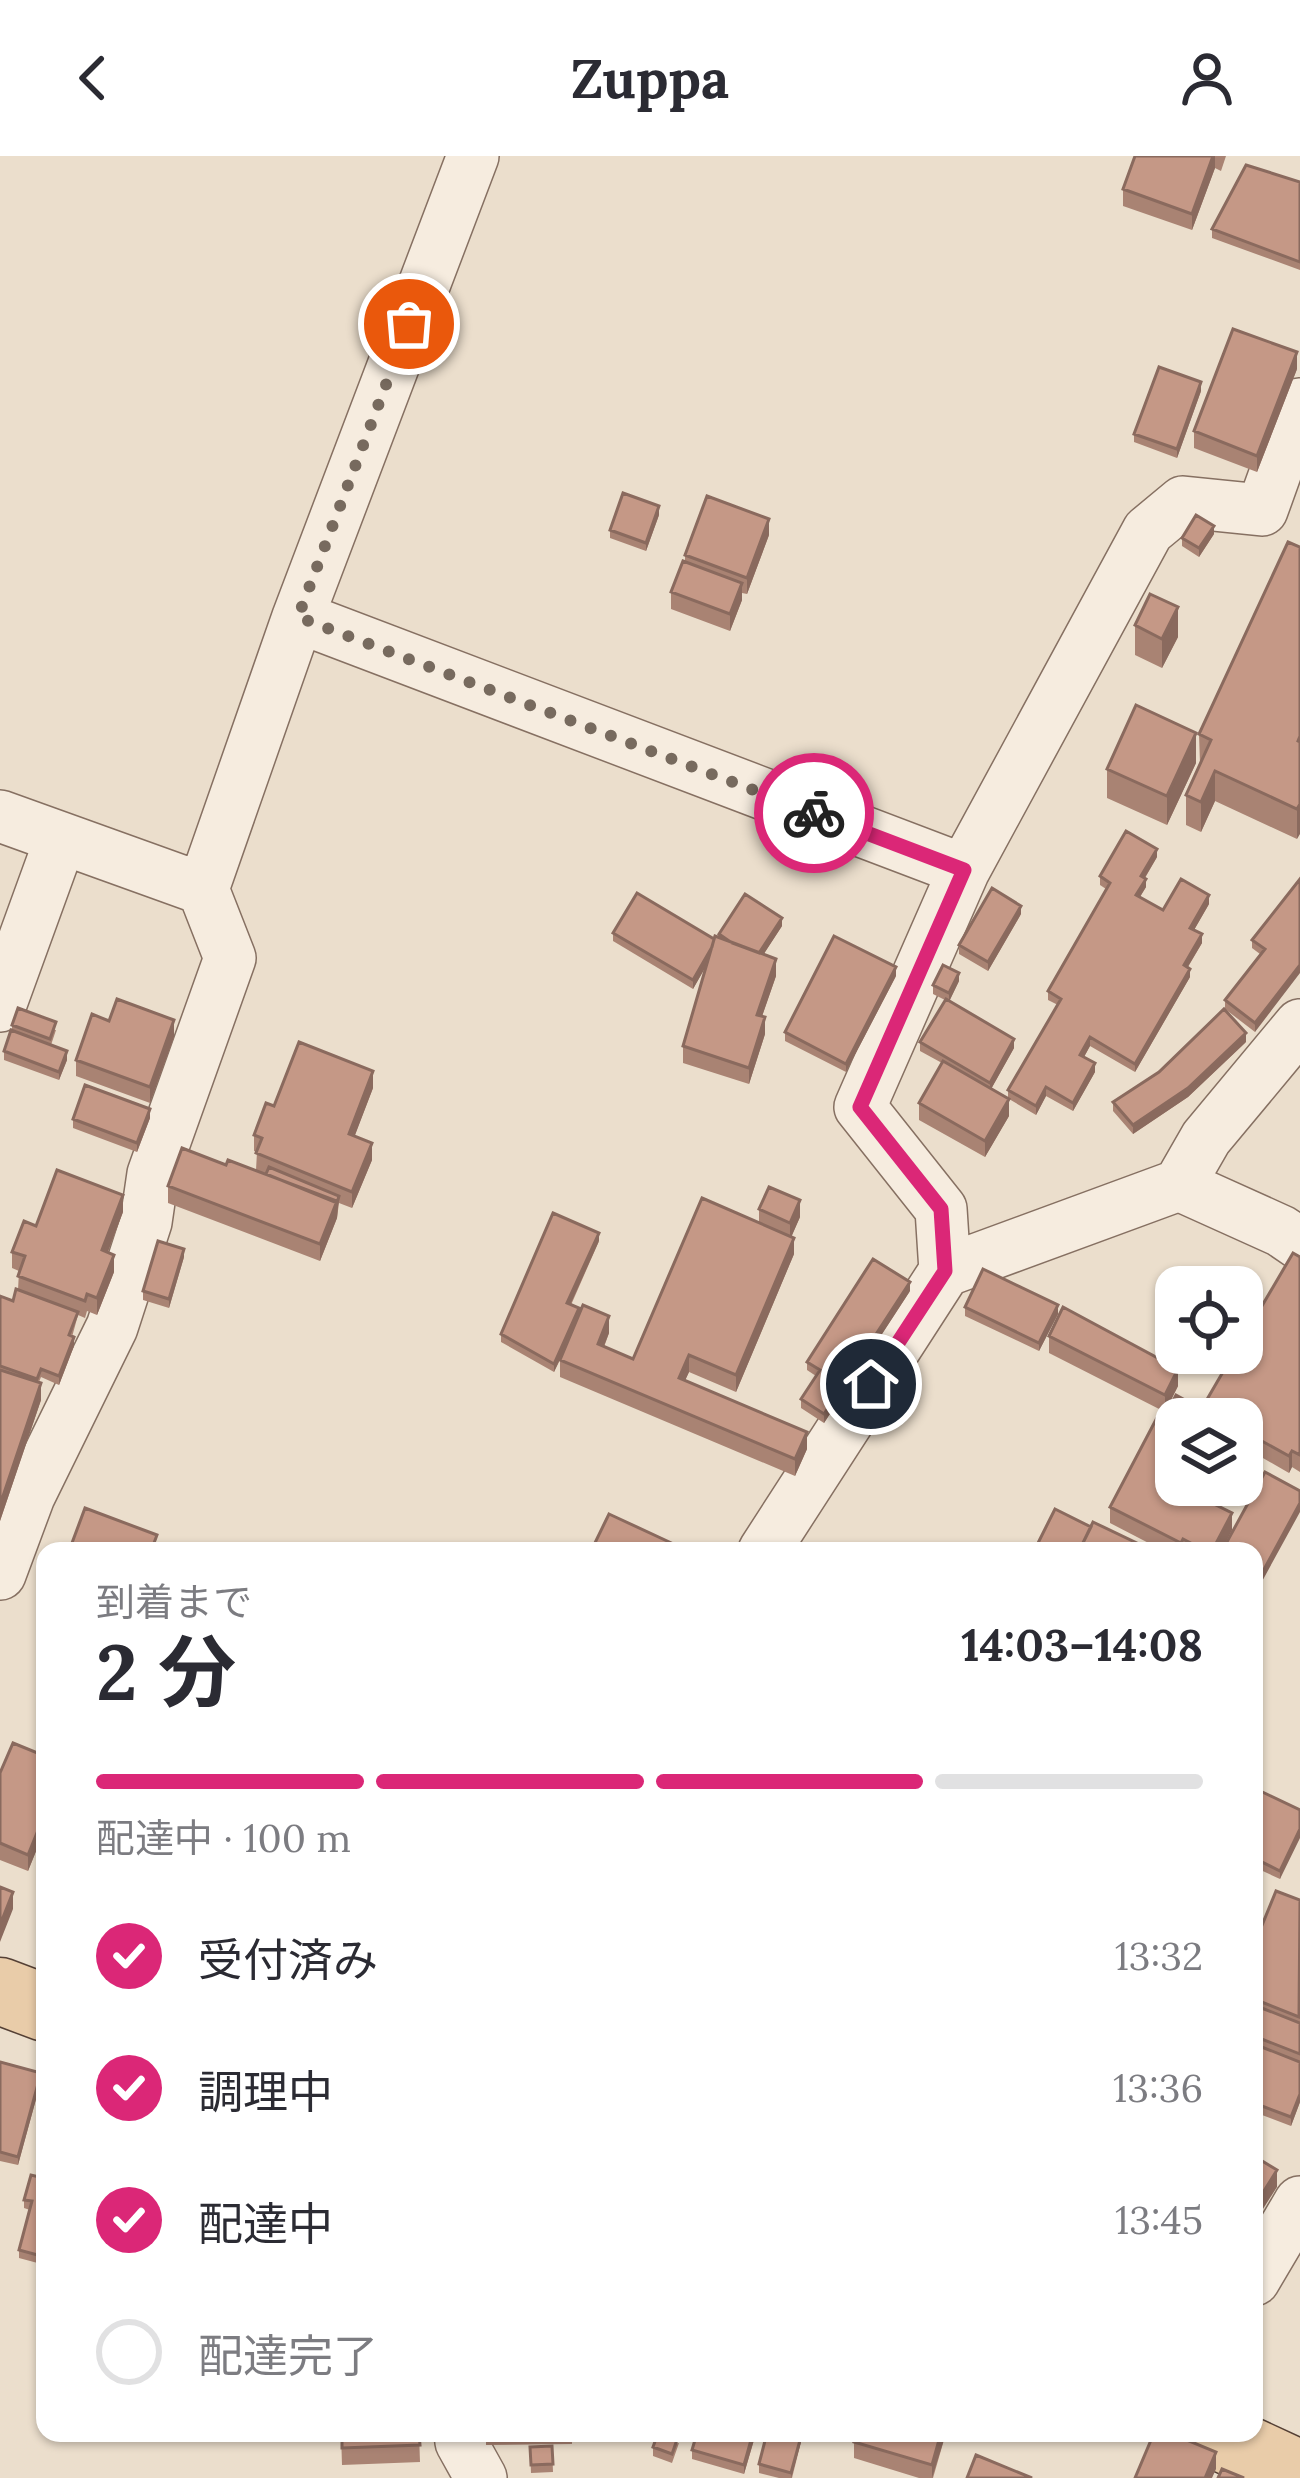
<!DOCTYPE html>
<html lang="ja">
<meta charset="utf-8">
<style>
:root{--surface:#fff;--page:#f7f7f7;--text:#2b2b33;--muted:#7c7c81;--line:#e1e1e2;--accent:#db2777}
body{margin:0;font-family:Lora,"Noto Sans JP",serif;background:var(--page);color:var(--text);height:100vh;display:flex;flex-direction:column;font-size:45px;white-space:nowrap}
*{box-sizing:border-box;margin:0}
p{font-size:39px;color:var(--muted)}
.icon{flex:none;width:66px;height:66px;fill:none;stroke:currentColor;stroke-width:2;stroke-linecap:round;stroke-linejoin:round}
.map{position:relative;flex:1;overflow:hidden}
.sheet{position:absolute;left:36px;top:1386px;width:1227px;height:900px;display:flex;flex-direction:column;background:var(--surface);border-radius:24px;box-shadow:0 3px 9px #0004}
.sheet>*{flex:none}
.controls{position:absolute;left:1155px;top:1110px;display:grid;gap:24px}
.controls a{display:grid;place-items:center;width:108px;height:108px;border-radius:24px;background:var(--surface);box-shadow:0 3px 9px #0004;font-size:60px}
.pin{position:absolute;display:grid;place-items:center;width:102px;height:102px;color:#fff;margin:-51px;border:6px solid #fff;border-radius:50%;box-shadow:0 3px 12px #0007}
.courier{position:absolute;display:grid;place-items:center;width:120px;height:120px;margin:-60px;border:9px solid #db2777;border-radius:50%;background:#fff;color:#222;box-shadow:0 3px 15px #0007}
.head em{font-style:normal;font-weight:700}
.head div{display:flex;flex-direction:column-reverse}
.head{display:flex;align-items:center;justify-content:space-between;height:204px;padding:0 60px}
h1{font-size:78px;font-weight:700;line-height:90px}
.bar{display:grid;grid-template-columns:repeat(4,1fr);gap:18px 12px;align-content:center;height:144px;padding:0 60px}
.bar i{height:15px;border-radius:9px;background:var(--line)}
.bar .on{background:var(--accent)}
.bar p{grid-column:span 4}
ol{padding:0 60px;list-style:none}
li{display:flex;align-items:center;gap:36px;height:132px}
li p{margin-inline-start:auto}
li .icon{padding:12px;border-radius:50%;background:var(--accent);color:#fff;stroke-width:4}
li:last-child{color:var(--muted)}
li i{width:66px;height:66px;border:6px solid var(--line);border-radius:50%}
header{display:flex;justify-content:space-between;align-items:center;height:156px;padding:0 60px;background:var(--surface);font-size:54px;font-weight:700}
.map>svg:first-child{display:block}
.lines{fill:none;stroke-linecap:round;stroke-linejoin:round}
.minor-casing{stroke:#867062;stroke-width:54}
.major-casing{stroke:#554035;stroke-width:69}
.minor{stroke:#f6ecdf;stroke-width:51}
.major{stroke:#e9cca9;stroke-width:66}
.wall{fill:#a98373}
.shaded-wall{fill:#8a6a5e}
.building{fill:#c59886;stroke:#8a6a5e;stroke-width:3}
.done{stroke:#776a5e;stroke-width:12;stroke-dasharray:0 21.6}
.route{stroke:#db2777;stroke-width:15}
</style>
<header><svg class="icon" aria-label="back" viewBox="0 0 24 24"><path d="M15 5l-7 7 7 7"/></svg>Zuppa<svg class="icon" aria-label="person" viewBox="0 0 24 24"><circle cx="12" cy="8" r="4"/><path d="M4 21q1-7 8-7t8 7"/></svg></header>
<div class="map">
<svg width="1300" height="2322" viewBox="0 0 1300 2322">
<rect width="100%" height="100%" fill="#ebdecc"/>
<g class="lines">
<defs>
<path id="minor" d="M298,461L964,714
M0,660L203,733
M0,850L61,682
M1179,1029L1206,982L1300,869
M945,1115L941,1053L860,951L964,714L1148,375L1183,346L1262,354L1300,248
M764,1395L945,1115L1179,1029L1281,1075L1300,1088
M0,1418L29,1340L112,1171L146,1066L153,1018L230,802L203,733L298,461L473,0
M1254,2124L1300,2046
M460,2277L461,2286L481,2322"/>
<path id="major" d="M0,1835L45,1852
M1211,2277L1300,2318"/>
</defs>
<use href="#minor" class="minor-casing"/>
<use href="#major" class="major-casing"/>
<use href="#minor" class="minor"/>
<use href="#major" class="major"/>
</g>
<path class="wall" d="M1135,0H1226L1221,15L1215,12L1192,74L1123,50V33Z
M1300,26V114L1212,82V73Z
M1297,213L1257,316L1194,292V275Z
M1201,235L1177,302L1134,286V278Z
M659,359L646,395L610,382V374Z
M1214,378L1199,401L1182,390V382Z
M769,379L747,438L742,437V444L730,475L671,453V436L685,406V399Z
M1300,391L1297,683L1215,645L1201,676L1186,669V639L1200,608L1199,578Z
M1135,469L1178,481L1162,512L1135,499Z
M1196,607L1167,669L1107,642V613Z
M1157,701L1145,722L1146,731L1140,741L1163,754L1209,748L1194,774L1202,787L1188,811L1190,821L1135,916L1090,890L1084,901L1095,916L1073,955L1046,940L1036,959L1009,943V960L985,1001L919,964V947L942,907L920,895V886L945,844L933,838V829L959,825L949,845L1014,892L991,933L1008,943V934L1058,849L1048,844V835L1106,733L1100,729V720Z
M1300,723L1255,876L1225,853V844L1260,798L1252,792V784Z
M1021,758L988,815L959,798V789Z
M782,770L763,799L776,820L762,860L765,878L749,928L683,907V890L707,808L693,833L613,785V777L714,783L719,782V778Z
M896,820L846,916L785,885V876Z
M12,869L56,874L51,889L67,904L59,924L4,904V895L12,874Z
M174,881L150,947L76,920V904Z
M1246,886L1188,941L1133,978L1113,955V946Z
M373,932L354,981L372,1004L352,1052L339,1047L337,1062L320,1105L168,1047V1030L226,1009L256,1014L257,996L254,995V979L274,950Z
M150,962L137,996L73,972V963Z
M759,1053L800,1061L791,1081L794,1098L736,1236L689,1216L685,1224L807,1293L795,1320L560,1221V1204L554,1216L501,1186V1178L599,1085L571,1149L579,1159L609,1177L604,1191L633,1203L759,1067Z
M123,1056L108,1096L114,1116L97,1159L87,1155L85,1162L78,1159L72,1181L74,1190L59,1229L41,1221L39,1226L41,1244L0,1365V1140L13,1145L18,1134L19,1115L12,1112V1096L36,1070Z
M184,1101L169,1152L143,1144V1135Z
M1300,1101V1316L1292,1311L1289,1317L1242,1290V1263H1202V1252Z
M910,1135L824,1267L801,1252V1243L816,1220L807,1214V1206Z
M965,1151L1058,1158L1039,1195L965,1160Z
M1049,1180L1178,1230L1165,1256L1049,1197Z
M1170,1251L1196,1259L1194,1263H1176L1213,1347L1232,1374L1221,1395H1164L1110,1367V1351L1170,1259Z
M45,1436V1463L42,1462V1445Z
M45,1600V1673L28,1715L0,1704V1617Z
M1254,1632L1300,1654L1280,1723L1254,1711Z
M1300,1744V1946L1291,1970L1254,1956V1789Z
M0,1906L41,1925L18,2009L0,2005Z
M45,2013V2109L19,2102V2094L30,2054L24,2052V2044Z
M341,2277H419L420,2306L342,2309Z
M486,2277H572V2288L486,2289Z
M756,2277L744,2318L692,2303V2294Z
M946,2277L933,2322H919L854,2302V2286Z
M802,2282L792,2322H779L759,2317V2308Z
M679,2287L672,2307L653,2300V2291Z
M552,2290L553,2316L531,2317L530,2291Z"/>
<path class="shaded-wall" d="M1213,0H1215V12L1192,74V58Z
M1297,196V213L1257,316V300Z
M1201,226V235L1177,302V293Z
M659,350V359L646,395V387Z
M769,363V379L747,438V422Z
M1214,370V378L1199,401V392Z
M742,427V444L730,475V458Z
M1178,451V481L1162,512V483Z
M1196,577V607L1167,669V640Z
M1215,615V645L1201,676V646Z
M1300,648V678L1297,683V653Z
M1157,693V701L1141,728V720Z
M1146,723V731L1136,747V739Z
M1209,739V748L1190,781V772Z
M1021,750V758L988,815V806Z
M782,762V770L756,810V802Z
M1202,778V787L1184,817V809Z
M716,784V793L693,833V824Z
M776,803V820L757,875V859Z
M1300,809V817L1255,876V867Z
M896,811V820L846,916V908Z
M1190,813V821L1135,916V908Z
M959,817V825L949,846V837Z
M765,861V878L749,928V912Z
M174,864V881L150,947V931Z
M1246,877V886L1188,941L1133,978V969Z
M1090,881V890L1080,908V899Z
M1014,883V892L990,935V927Z
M67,895V904L59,924V916Z
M1095,907V916L1073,955V947Z
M373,915V932L349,995V978Z
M1046,931V940L1036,959V950Z
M1009,943V960L985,1001V985Z
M150,953V962L137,996V987Z
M372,987V1004L352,1052V1036Z
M123,1039V1056L102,1111V1094Z
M339,1040L337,1062L320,1105V1088Z
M800,1044V1061L790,1084V1067Z
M599,1077V1085L567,1156V1147Z
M794,1082V1098L736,1236V1219Z
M184,1093V1101L169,1152V1143Z
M114,1099V1116L97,1159V1142Z
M910,1126V1135L824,1267V1258Z
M1058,1149V1158L1039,1195V1187Z
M579,1152V1161L554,1216V1208Z
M609,1160V1177L598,1205V1188Z
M74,1181V1190L59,1229V1220Z
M689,1199V1216L679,1238V1222Z
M1178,1213V1230L1165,1256V1239Z
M41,1227V1244L0,1365V1349Z
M807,1276V1293L795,1320V1303Z
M1292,1295V1311L1289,1317V1300Z
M1214,1329H1222L1206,1360V1344Z
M1300,1347V1356L1254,1440V1432Z
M1232,1357V1374L1221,1395H1212Z
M45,1657V1673L28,1715V1699Z
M1300,1673V1682L1280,1723V1715Z
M13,1736V1753L0,1786V1769Z
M41,1917V1925L18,2009V2001Z
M1300,1938V1946L1291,1970V1961Z
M1277,2014V2031L1254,2067V2079V2051Z
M753,2277H756L744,2318V2309Z
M802,2277V2282L791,2322V2317Z
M941,2277H946L932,2322V2309Z
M1216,2296V2313L1212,2322H1205Z"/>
<path class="building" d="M1135,0H1213L1192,58L1123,33Z
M1246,9L1300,26V106L1212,73Z
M1233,173L1297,196L1257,300L1194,275Z
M1159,211L1201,226L1177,293L1134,278Z
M623,337L659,350L646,387L610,374Z
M707,340L769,363L747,422L685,399Z
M1196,359L1214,370L1199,392L1182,382Z
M1288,386L1300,391V580L1298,585L1300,586V648L1297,653L1215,615L1201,646L1186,639L1211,584L1199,578Z
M683,405L742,427L730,458L671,436Z
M1150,438L1178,451L1162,483L1135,469Z
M1136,549L1196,577L1167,640L1107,613Z
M1126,675L1157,693L1141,720L1146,723L1136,739L1163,754L1181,723L1209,739L1190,772L1202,778L1184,809L1190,813L1135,908L1090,881L1080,899L1095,907L1073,947L1046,931L1036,950L1008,934L1061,843L1048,835L1110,727L1100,720Z
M1300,723V809L1255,867L1225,844L1265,793L1252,784Z
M992,732L1021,750L988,806L959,789Z
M637,737L714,783L712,791L693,824L613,777Z
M745,738L782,762L759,797L732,787L719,778Z
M715,780L776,803L757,859L765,861L749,912L683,890Z
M834,780L896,811L846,908L785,876Z
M943,809L959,817L949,837L933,829Z
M117,843L174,864L150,931L76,904L92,858L109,865Z
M946,843L1014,883L990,927L920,886Z
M18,852L56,866L50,883L12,869Z
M1224,853L1246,877L1188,932L1133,969L1113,946L1159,916Z
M11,874L67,895L59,916L4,895Z
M299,886L373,915L349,978L372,987L352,1036L256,997L262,982L254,979L266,947L274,950Z
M943,905L1009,943L985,985L919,947Z
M85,929L150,953L137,987L73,963Z
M182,992L226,1009L228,1004L337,1045L320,1088L168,1030Z
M269,1011L339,1040L337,1047L266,1018Z
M57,1014L123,1039L102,1094L114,1099L97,1142L87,1138L85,1145L18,1120L25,1100L12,1096L24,1065L36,1070Z
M769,1031L800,1044L790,1067L759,1053Z
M702,1042L794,1082L736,1219L689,1199L679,1222L807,1276L795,1303L560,1204L583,1149L609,1160L598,1188L633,1203Z
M553,1057L599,1077L567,1147L579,1152L554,1208L501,1178Z
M158,1085L184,1093L169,1143L143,1135Z
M1293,1097L1300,1101V1299L1292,1295L1289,1300L1242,1274V1263H1222L1202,1252L1234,1197H1242V1184Z
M873,1103L910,1126L824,1258L801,1243L820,1214L807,1206Z
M983,1113L1058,1149L1039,1187L965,1151Z
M16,1133L78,1156L69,1179L74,1181L59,1220L41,1213L37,1223L0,1210V1140L13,1145Z
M1063,1151L1178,1213L1165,1239L1049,1180Z
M0,1214L41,1227L0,1349Z
M1176,1239L1196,1250L1190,1262L1170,1251Z
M1161,1254L1179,1263H1176V1329H1214L1206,1344L1232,1357L1212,1395H1206L1183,1383L1181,1387L1110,1351Z
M1265,1316L1300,1335V1347L1254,1432V1395H1222Z
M85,1352L157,1379L151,1395H69Z
M1055,1353L1091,1371L1079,1395H1034Z
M609,1358L680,1391L679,1395H591Z
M1093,1366L1143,1390L1141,1395H1079Z
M13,1587L45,1600V1657L28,1699L0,1687V1617Z
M1254,1632L1300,1654V1673L1280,1715L1254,1702Z
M0,1731L13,1736L0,1769Z
M1276,1735L1300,1744L1299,1861L1254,1843V1789Z
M1254,1849L1300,1867V1898L1254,1880Z
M1254,1888L1300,1906V1938L1291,1961L1254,1947Z
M0,1906L41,1917L18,2001L0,1996Z
M1254,2000L1277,2014L1254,2051Z
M41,2012L45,2013V2101L19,2094L32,2045L24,2044L31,2019L39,2021Z
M342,2277H419L420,2289L342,2292Z
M658,2277L679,2278L672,2298L653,2291Z
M697,2277H753L744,2309L692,2294Z
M767,2277H802L791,2317L759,2308Z
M857,2277H941L932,2309L854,2286Z
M1154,2277H1170L1216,2296L1205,2322H1135Z
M552,2290L553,2308L531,2309L530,2291Z
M976,2299L1032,2322H967Z
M1222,2313L1244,2322H1218Z"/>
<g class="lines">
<path class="done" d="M409,168L298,461L814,657"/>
<path class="route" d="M814,657L964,714L860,951L941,1053L945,1115L871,1228"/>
</g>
</svg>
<div class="controls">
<a><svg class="icon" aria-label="locate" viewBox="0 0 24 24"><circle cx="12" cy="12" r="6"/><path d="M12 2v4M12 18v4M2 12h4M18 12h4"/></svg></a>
<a><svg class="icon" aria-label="layers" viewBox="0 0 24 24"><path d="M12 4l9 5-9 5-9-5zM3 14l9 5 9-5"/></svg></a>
</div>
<div class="pin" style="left:409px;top:168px;background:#ea580c"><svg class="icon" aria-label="bag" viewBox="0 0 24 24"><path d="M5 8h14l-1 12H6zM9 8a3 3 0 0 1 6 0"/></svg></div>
<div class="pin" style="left:871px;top:1228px;background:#1f2937"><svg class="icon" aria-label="home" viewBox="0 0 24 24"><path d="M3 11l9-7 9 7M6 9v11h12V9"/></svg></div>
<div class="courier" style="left:814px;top:657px"><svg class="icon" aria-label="bike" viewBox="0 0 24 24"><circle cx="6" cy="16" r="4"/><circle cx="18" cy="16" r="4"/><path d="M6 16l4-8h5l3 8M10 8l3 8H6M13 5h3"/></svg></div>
<section class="sheet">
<div class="head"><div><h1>2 分</h1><p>到着まで</p></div><em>14:03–14:08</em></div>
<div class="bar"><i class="on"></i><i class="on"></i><i class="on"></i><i></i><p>配達中 · 100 m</p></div>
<ol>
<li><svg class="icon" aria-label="check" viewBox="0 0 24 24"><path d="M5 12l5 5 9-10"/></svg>受付済み<p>13:32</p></li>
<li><svg class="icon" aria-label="check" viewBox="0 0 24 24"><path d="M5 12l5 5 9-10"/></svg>調理中<p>13:36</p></li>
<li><svg class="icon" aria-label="check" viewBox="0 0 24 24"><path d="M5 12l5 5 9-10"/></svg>配達中<p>13:45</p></li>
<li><i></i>配達完了</li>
</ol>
</section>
</div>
